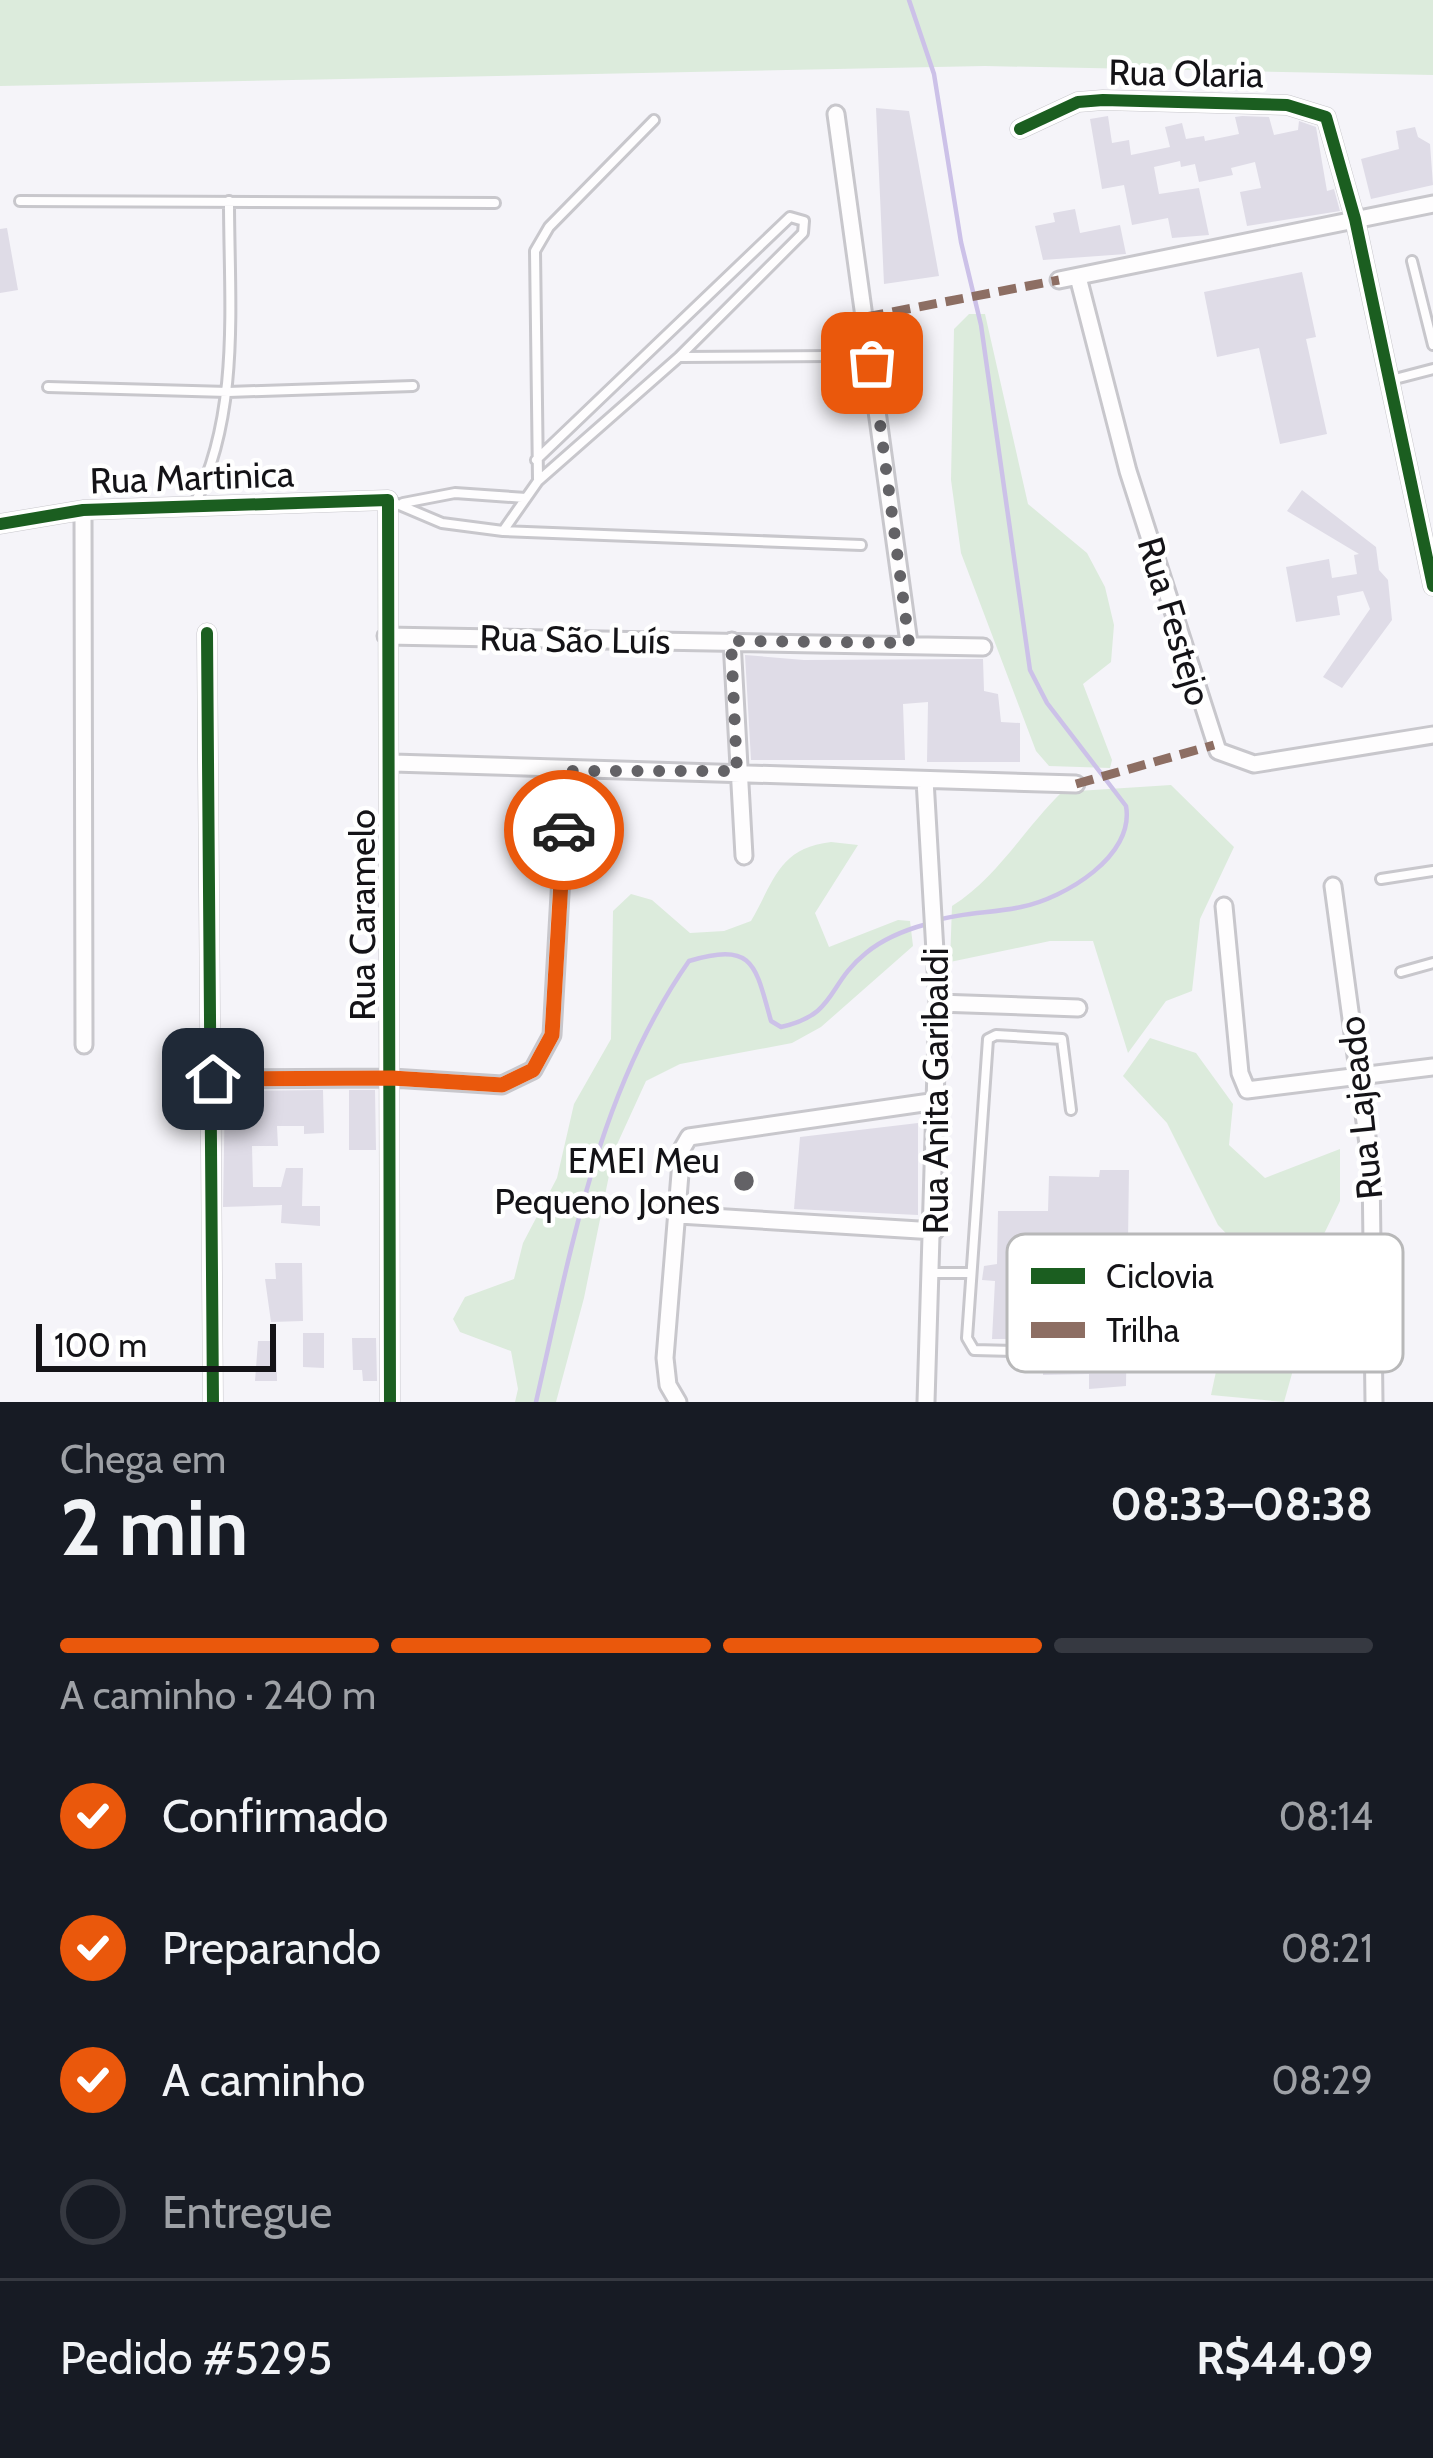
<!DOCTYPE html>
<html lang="pt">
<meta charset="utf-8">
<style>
:root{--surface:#171b24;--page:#242831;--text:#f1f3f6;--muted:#9ea1a6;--line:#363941;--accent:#ea580c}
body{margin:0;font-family:Cabin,sans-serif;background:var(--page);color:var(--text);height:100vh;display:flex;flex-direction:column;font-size:45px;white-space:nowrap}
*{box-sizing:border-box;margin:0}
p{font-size:39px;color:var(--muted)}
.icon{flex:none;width:66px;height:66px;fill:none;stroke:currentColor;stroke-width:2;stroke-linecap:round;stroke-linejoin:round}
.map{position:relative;height:1402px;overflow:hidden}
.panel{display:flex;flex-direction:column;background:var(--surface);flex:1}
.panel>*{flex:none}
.scale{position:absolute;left:36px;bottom:30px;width:240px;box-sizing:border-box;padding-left:12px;border:6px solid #141317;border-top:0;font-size:33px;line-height:42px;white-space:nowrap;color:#141317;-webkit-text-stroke:9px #fff;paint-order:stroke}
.pin{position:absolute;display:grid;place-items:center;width:102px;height:102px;color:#fff;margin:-51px;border-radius:24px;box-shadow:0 6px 18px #0006}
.courier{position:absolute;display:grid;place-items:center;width:120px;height:120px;margin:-60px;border:9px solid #ea580c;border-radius:50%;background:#fff;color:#222;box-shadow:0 3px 15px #0007}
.summary em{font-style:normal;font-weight:700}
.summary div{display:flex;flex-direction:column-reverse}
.summary{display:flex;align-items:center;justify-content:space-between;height:204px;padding:0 60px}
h1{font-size:78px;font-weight:700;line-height:90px}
.bar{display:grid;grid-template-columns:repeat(4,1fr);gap:18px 12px;align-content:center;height:144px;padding:0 60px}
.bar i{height:15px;border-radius:9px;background:var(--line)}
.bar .selected{background:var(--accent)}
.bar p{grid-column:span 4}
.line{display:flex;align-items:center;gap:30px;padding:0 60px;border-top:3px solid var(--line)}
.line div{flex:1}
ol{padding:0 60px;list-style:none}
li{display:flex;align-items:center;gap:36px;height:132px}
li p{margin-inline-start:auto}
li .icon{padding:12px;border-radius:50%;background:var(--accent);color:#fff;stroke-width:4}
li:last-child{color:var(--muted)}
li i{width:66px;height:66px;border:6px solid var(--line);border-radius:50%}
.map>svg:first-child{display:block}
.green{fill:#dcebdc}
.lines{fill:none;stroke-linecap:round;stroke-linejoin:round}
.stream{stroke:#ccc1e8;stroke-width:4.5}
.building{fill:#dfdce7}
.service-casing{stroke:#c8c7cc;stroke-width:14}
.minor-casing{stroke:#c8c7cc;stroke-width:21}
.service{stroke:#fefdfe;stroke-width:8}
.minor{stroke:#fefdfe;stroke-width:15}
.quiet{stroke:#8d6e63;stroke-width:9;stroke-dasharray:18 9;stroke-linecap:butt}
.cycleway-casing{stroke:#fff;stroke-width:20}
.cycleway{stroke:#1b5e20;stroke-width:12}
.done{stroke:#636266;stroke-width:12;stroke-dasharray:0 21.6}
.route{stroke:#ea580c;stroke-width:15}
.poi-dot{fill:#636266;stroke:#fff;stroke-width:4.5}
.labels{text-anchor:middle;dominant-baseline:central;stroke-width:9;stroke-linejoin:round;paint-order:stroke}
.street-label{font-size:36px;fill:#141317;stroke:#fff}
.poi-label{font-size:36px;fill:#141317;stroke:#fff;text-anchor:end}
.key{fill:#fff;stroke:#b8b8b9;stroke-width:3}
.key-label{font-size:33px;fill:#141317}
</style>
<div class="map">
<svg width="1433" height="1402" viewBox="0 0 1433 1402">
<rect width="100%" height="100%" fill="#f5f4f9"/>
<path class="green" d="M0,0H1433V75L985,66L0,86Z
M969,314H985L1028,504L1087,553L1105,587L1114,625L1111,662L1083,684L1112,760L1110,768L1049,766L1036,751L961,553L951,480L954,329Z
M1171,785L1234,847L1200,919L1192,991L1166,1001L1128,1053L1093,941H1050L950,962L952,906C998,877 1023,830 1062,792Z
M831,842L858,845L815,913L829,947L898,920L910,921L913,946L821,1027L792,1043L680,1064L646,1081L614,1151L584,1298L556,1402H515L518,1389L511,1351L460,1332L453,1319L465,1297L514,1279L523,1243L557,1178L574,1104L611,1039L613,911L631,894L652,900L690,933L724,931L751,921C774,882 778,848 831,842Z
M1150,1038L1196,1053L1233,1104L1229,1145L1265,1178L1340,1149V1201L1322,1238L1324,1314L1313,1370H1293L1284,1402L1211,1395L1242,1250L1218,1225L1167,1123L1123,1076Z"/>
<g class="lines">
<path class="stream" d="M909,0L934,74L961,242L981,325L1030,670L1047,703L1126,806C1135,856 1065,898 1021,907C994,913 965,912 938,920
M536,1402C571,1250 598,1091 689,961C754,942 755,964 771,1021L781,1027C838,1014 826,985 866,953C884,938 905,930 927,924"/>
</g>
<path class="building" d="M876,108L909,111L939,276L884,284Z
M1108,116L1112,143L1129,140L1131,155L1170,147L1165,127L1182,123L1186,139L1204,136L1205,141L1239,134L1235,117L1242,116L1269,117L1274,135L1298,130L1299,121L1316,127L1327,191L1334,189L1340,211L1247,226L1240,192L1261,188L1255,162L1231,168L1233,175L1199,182L1195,164L1181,167L1180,161L1154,167L1159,194L1199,188L1209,235L1172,238L1168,218L1132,225L1124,185L1102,189L1090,119Z
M1415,127L1418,137L1430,144L1433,185L1371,199L1361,159L1399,149L1396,131Z
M1075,209L1080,233L1120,225L1126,254L1043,260L1035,226L1055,222L1053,213Z
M7,228L18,290L0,293V229Z
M1302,272L1316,337L1306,339L1327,434L1280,444L1259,348L1217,357L1204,292Z
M1302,490L1376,547L1379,570L1388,580L1392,620L1342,688L1323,677L1370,609L1363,591L1337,596L1340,615L1296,622L1286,567L1329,559L1332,578L1357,574L1354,555L1359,554L1287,511Z
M745,655L804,660L983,659L984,691L998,694L1001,722L1020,723V762H927L928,702L903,704L905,760H751Z
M323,1090L324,1133L304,1134V1126H277L278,1146H252L253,1187H281L286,1168H303L302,1206H320V1226L281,1223L282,1205L223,1207L225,1091Z
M349,1090H375L376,1150H349Z
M918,1123V1215L794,1209L800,1137Z
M1100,1170H1129L1126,1386L1089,1389V1374L1043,1375V1339H992L995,1281L982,1280L984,1266L997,1264L998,1211H1048L1049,1176L1099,1177Z
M275,1263H302L303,1321L271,1322L265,1279H276Z
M303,1333H324V1368L303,1367Z
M352,1338H376L377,1381H363L362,1370H353Z
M258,1341H276L277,1381H255Z"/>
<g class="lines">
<defs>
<path id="service" d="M20,201L495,203
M1412,261L1433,345
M681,357L832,356
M1391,380L1433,369
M48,387L228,392L413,386
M538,479L535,251L549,227L654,120
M390,501L442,523L503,531L538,481L679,357L803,233L804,221L790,217L536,460
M403,503L455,493L526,498
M194,505C241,413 229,302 229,201
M503,531L861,545
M1381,879L1433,871
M1401,972L1433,963
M933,1273H971
M1014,1351L974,1350L967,1338L988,1039L996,1035L1062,1039L1071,1110"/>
<path id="minor" d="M836,114L909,643
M1020,129L1078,102L1103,100L1287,105L1326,117L1355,219L1433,586
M1078,277L1128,471L1218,751L1254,764L1433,735
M1059,280L1433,204
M83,510L84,1045
M0,524L83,510L388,500L390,1402
M207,633L213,1402
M386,636L983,647
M732,641L744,856
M393,763L1076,784
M925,780L938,1003L926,1402
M1333,886L1371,1166L1374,1402
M1224,906L1240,1073L1247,1090L1433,1067
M938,1003L1078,1008
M213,1079L392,1078L502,1085L533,1070L552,1035L567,771
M679,1215L935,1231
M678,1402L668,1385L665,1358L682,1149L689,1137L937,1101"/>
</defs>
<use href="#service" class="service-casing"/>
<use href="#minor" class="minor-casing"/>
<use href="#service" class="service"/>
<use href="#minor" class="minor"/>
<path class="quiet" d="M866,317L1059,280
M1076,784L1214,745"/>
<defs>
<path id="cycleway" d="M1020,129L1078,102L1103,100L1287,105L1326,117L1355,219L1433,586
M0,524L83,510L388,500L390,1402
M207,633L213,1402"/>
</defs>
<use href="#cycleway" class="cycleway-casing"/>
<use href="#cycleway" class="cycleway"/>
</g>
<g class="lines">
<path class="done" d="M564,830L567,771H737L731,641L909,643L872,363"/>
<path class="route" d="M213,1079L392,1078L502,1085L533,1070L552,1035L564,830"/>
</g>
<circle class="poi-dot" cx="744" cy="1181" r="12"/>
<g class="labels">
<g class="street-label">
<text transform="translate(1186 73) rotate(1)">Rua Olaria</text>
<text transform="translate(192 477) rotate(-2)">Rua Martinica</text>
<text transform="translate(1175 621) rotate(73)">Rua Festejo</text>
<text transform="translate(575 639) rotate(1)">Rua São Luís</text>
<text transform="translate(362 915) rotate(-90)">Rua Caramelo</text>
<text transform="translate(935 1091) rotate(-90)">Rua Anita Garibaldi</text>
<text transform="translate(1360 1108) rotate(-96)">Rua Lajeado</text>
</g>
<g class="poi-label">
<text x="720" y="1160">EMEI Meu<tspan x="720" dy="41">Pequeno Jones</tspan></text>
</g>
</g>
<rect x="1007" y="1234" width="396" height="138" rx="18" class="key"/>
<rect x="1031" y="1268" width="54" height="16" fill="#1b5e20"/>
<rect x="1031" y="1322" width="54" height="16" fill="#8d6e63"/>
<g class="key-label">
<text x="1106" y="1288">Ciclovia</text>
<text x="1106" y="1342">Trilha</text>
</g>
</svg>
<div class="scale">100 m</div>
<div class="pin" style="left:872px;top:363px;background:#ea580c"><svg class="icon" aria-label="bag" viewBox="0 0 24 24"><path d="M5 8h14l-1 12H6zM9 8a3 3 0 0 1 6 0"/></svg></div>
<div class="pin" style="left:213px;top:1079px;background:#1f2937"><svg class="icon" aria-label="home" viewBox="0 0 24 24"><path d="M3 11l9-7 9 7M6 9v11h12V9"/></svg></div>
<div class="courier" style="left:564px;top:830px"><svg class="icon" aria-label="car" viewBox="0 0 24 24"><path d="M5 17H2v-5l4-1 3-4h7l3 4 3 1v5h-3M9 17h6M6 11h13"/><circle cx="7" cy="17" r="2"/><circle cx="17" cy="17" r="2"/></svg></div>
</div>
<section class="panel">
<div class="summary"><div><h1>2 min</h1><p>Chega em</p></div><em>08:33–08:38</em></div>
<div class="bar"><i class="selected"></i><i class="selected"></i><i class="selected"></i><i></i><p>A caminho · 240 m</p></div>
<ol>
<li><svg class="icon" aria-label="check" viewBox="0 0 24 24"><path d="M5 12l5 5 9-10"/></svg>Confirmado<p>08:14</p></li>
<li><svg class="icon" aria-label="check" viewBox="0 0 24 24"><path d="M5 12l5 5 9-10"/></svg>Preparando<p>08:21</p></li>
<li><svg class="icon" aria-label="check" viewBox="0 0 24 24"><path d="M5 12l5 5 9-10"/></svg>A caminho<p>08:29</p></li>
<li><i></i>Entregue</li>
</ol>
<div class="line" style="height:156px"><div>Pedido #5295</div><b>R$44.09</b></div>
</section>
